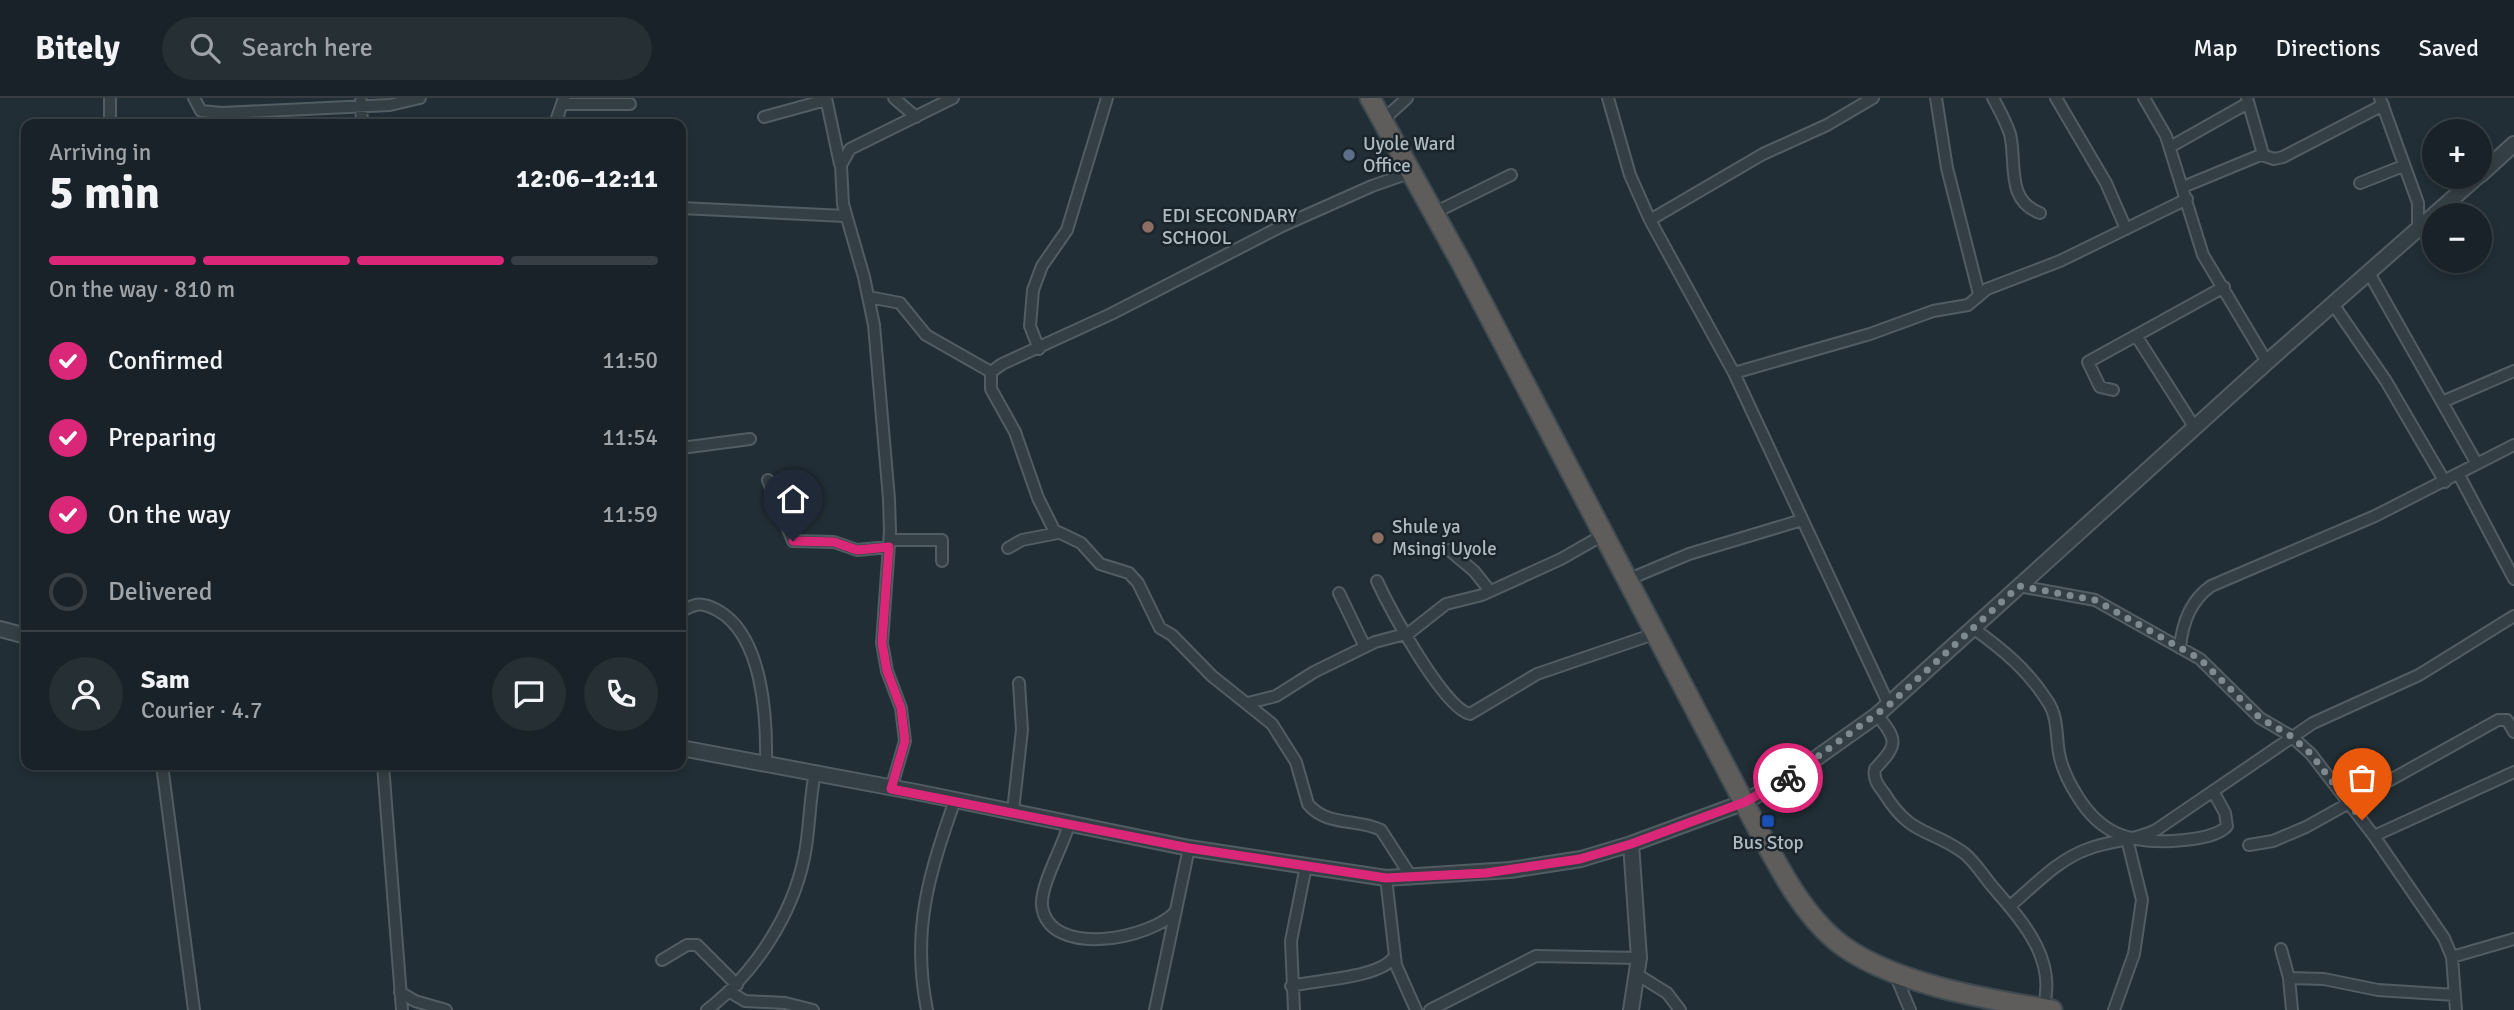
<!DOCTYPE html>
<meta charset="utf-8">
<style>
:root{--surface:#192228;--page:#262f34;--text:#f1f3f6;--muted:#9fa4a8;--line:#373f45;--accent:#db2777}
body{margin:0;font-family:Signika,sans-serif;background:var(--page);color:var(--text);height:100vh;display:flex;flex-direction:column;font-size:26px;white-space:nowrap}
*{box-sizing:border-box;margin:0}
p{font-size:23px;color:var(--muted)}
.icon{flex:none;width:38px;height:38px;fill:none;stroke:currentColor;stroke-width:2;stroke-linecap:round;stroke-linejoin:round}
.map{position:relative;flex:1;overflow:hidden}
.side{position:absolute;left:21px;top:21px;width:665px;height:651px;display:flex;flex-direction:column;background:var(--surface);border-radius:14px;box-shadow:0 4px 10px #0003,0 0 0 2px var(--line)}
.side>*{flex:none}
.controls{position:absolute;left:2422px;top:21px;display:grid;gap:14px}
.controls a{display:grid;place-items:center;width:70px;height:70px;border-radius:50%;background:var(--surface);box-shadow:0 4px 10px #0003,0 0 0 2px var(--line);font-size:35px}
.pin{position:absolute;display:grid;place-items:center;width:60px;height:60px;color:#fff;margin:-72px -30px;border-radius:50% 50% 50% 0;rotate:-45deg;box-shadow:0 0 7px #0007}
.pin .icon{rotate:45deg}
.courier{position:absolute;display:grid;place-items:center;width:70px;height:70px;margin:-35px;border:5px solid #db2777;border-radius:50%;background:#fff;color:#222;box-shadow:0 2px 9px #0007}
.summary em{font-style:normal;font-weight:800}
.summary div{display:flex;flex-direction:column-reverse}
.summary{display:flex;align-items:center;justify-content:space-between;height:119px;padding:0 28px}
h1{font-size:46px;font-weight:800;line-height:52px}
.bar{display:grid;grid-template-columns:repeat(4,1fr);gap:10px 7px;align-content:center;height:84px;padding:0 28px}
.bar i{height:9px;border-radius:5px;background:var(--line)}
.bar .active{background:var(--accent)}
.bar p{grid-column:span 4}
.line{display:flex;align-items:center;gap:18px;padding:0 28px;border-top:2px solid var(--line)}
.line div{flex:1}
.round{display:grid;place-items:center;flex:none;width:74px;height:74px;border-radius:37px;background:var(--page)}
ol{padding:0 28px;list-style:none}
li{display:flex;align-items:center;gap:21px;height:77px}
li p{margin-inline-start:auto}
li .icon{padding:7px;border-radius:50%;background:var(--accent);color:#fff;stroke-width:4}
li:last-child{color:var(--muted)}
li i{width:38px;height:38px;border:4px solid var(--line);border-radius:50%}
header{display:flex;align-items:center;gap:42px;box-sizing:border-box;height:98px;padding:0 35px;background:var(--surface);border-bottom:2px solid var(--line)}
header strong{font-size:33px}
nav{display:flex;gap:38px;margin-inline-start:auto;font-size:24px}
.search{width:490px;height:63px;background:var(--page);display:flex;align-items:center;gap:18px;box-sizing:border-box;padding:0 24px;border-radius:38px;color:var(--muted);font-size:26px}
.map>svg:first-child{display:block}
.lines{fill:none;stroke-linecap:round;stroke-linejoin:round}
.minor-casing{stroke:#525d63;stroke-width:14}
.tertiary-casing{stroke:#525d63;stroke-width:18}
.trunk-casing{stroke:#3f4a50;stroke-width:23}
.minor{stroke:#343f45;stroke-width:10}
.tertiary{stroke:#343f45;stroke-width:14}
.trunk{stroke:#5e5d5c;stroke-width:19}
.done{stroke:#7d8a91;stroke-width:7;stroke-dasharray:0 12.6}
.route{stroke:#db2777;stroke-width:9}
.service-dot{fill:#5c6f8a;stroke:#1a242a;stroke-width:2.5}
.education-dot{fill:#8d6e63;stroke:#1a242a;stroke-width:2.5}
.transit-dot{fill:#1a4fb4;stroke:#1a242a;stroke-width:2.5}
.labels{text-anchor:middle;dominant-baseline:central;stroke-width:5;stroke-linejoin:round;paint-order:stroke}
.poi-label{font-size:19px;fill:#aebbc2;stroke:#1a242a;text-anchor:start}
</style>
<header>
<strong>Bitely</strong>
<div class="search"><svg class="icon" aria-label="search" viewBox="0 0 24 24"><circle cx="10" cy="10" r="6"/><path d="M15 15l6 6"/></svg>Search here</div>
<nav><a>Map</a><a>Directions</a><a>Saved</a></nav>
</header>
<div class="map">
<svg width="2514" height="912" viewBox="0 0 2514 912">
<rect width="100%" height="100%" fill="#212e35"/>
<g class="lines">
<defs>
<path id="minor" d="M110,0V26
M194,0L201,13L222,15L390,7L420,0
M826,0L840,66
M894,0L916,19
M1608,0L1630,77L1650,122L1734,275L1889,607
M1936,0L1947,70L1979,196
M1993,0C1999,11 2006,24 2010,36C2017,64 2005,102 2040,115
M2056,0L2106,85L2126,131
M2144,0L2166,38L2203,157L2267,264
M2380,0L2418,105V131
M361,3L362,26
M562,6H630
M764,19L826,2
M1383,22L1407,0
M555,26L564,0
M2170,49L2248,5
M2262,57L2274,61L2283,59L2383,7
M1412,74L1372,88L1282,128L1111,216L1002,266L991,274V291L1015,334L1038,400L1054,432L1081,445L1100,466L1129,475L1138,485L1160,530L1172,537L1212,578L1272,626L1296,664L1308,706C1327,729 1357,720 1381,732L1412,780
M2360,85L2403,68
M2183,89L2263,56L2247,0
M681,110L845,118
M1434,115L1511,77
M1650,122L1763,56L1827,27L1873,0
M2369,175L2477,366
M869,199L900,205L926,237L991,274
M2333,206L2386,283L2445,384
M2137,239L2195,330
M1039,251L1030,228L1033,192L1042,168L1067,132L1107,0
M1734,275L1870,236L1933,213L1968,207L1987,191L2060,163L2187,101
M2113,292L2100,289L2088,264L2224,189
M2442,304L2514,273
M681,350L750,341
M2459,377L2514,481
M768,382L793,443L834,444L857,452L889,449
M890,442H942V463
M1008,450L1022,442L1058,435
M1449,452L1474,473L1490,493
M1627,482L1689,456L1802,422
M1377,483C1389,509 1444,611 1470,616L1537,576L1657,535
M2019,488L2095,502L2200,561L2260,620L2291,638L2311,656L2374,738L2444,840L2452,859L2456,912
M1339,495L1365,549
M682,513C696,505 702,504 717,512C763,537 767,619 766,666
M1973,530C2002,551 2028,572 2048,604C2058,619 2056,638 2059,655C2062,672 2069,685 2078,699C2101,736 2129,745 2172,743C2187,742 2217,740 2227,728L2225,715L2213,693
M2180,550C2182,526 2190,503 2211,488L2375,418L2514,347
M1248,605L1276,598L1314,574L1375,544L1409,535L1446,506L1482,497L1561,461L1603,437
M1877,617C1899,643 1897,647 1875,671C1873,681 1878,687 1884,695C1911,739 1930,730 1964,755C1975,764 1983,777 1992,788C2022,823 2058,861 2043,911
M162,667L194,912
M383,667L402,912
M891,691L905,643L901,610L887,573L882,545L890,433L889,401L874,227L864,179L843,106L841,67L850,51L953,0
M1013,713L1022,632L1019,585
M1069,726C1063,749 1040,787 1042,808C1049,861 1152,841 1176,813
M2374,738L2514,674
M2249,747L2273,743L2306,729L2498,622H2507L2514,634
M1386,780L1396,867L1416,912
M2010,808C2035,787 2057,762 2088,751C2111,742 2135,743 2156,732L2313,625L2419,577L2514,518
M2281,851L2289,880L2292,912
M2452,859L2514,841
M662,862L687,847H697L737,887
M1895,876L1910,912
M1638,877L1667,895L1680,912
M2289,880L2324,881L2378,892L2455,897
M1291,888C1316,882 1380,880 1394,859
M400,894L415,903L446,912
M730,894L745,903L785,905L813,912
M707,912C754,876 792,818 804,760C810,732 809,703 815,675
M927,912C911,832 929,776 955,702
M1155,912L1189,750
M1294,912L1291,843L1306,768
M1430,912L1536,858L1639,860
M2114,912L2134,856L2142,802L2127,741"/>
<path id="tertiary" d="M2480,77L2514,46
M0,531L26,538
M681,650L921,695L1189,750L1386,780L1510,772L1581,761L1631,746L1745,704L1798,673L1877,617L2267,264L2477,79
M1631,912L1639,860L1631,746"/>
<path id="trunk" d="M1370,0L1462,166L1759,733C1780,771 1801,813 1835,842C1887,885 1986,901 2052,912"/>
</defs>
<use href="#minor" class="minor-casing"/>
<use href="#tertiary" class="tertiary-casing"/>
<use href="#trunk" class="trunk-casing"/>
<use href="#minor" class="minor"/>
<use href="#tertiary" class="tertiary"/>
<use href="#trunk" class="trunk"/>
</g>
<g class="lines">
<path class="done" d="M1788,680L1889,607L2019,488L2095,502L2200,561L2260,620L2291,638L2311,656L2362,722"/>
<path class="route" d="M793,443L834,444L857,452L889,449L882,545L887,573L901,610L905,643L891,691L1189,750L1386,780L1486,775L1580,761L1631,746L1745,704L1788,680"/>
</g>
<circle class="service-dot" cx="1349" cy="57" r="7"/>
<g class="education-dot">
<circle cx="1148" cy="129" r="7"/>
<circle cx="1378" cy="440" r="7"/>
</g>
<rect class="transit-dot" x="1761" y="716" width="14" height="14" rx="3.5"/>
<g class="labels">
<g class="poi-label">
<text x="1363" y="46">Uyole Ward<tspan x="1363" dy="22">Office</tspan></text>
<text x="1162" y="118">EDI SECONDARY<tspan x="1162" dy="22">SCHOOL</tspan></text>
<text x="1392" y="429">Shule ya<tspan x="1392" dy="22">Msingi Uyole</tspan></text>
<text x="1768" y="745" text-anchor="middle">Bus Stop</text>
</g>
</g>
</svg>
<div class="controls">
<a>+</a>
<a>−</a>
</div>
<div class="pin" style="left:2362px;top:722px;background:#ea580c"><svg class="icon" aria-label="bag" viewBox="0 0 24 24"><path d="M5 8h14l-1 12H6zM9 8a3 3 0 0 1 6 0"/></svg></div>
<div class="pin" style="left:793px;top:443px;background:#1f2937"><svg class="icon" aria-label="home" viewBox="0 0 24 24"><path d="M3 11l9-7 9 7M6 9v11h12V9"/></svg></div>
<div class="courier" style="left:1788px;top:680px"><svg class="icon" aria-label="bike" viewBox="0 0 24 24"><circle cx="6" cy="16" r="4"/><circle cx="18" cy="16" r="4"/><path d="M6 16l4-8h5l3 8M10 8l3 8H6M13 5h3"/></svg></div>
<section class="side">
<div class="summary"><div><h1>5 min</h1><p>Arriving in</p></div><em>12:06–12:11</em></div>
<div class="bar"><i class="active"></i><i class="active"></i><i class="active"></i><i></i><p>On the way · 810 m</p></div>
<ol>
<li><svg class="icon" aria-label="check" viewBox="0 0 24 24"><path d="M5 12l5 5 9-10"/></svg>Confirmed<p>11:50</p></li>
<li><svg class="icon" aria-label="check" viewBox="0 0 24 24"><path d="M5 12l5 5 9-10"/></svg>Preparing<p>11:54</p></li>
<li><svg class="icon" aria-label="check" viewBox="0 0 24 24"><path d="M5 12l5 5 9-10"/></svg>On the way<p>11:59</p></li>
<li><i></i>Delivered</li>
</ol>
<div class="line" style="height:126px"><a class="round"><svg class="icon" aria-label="person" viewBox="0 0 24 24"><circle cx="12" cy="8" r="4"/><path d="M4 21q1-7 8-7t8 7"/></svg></a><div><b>Sam</b><p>Courier · 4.7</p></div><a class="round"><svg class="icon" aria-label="chat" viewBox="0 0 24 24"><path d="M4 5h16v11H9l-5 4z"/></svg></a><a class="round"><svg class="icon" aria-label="phone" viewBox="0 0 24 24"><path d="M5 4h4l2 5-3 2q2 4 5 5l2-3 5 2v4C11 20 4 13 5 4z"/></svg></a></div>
</section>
</div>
